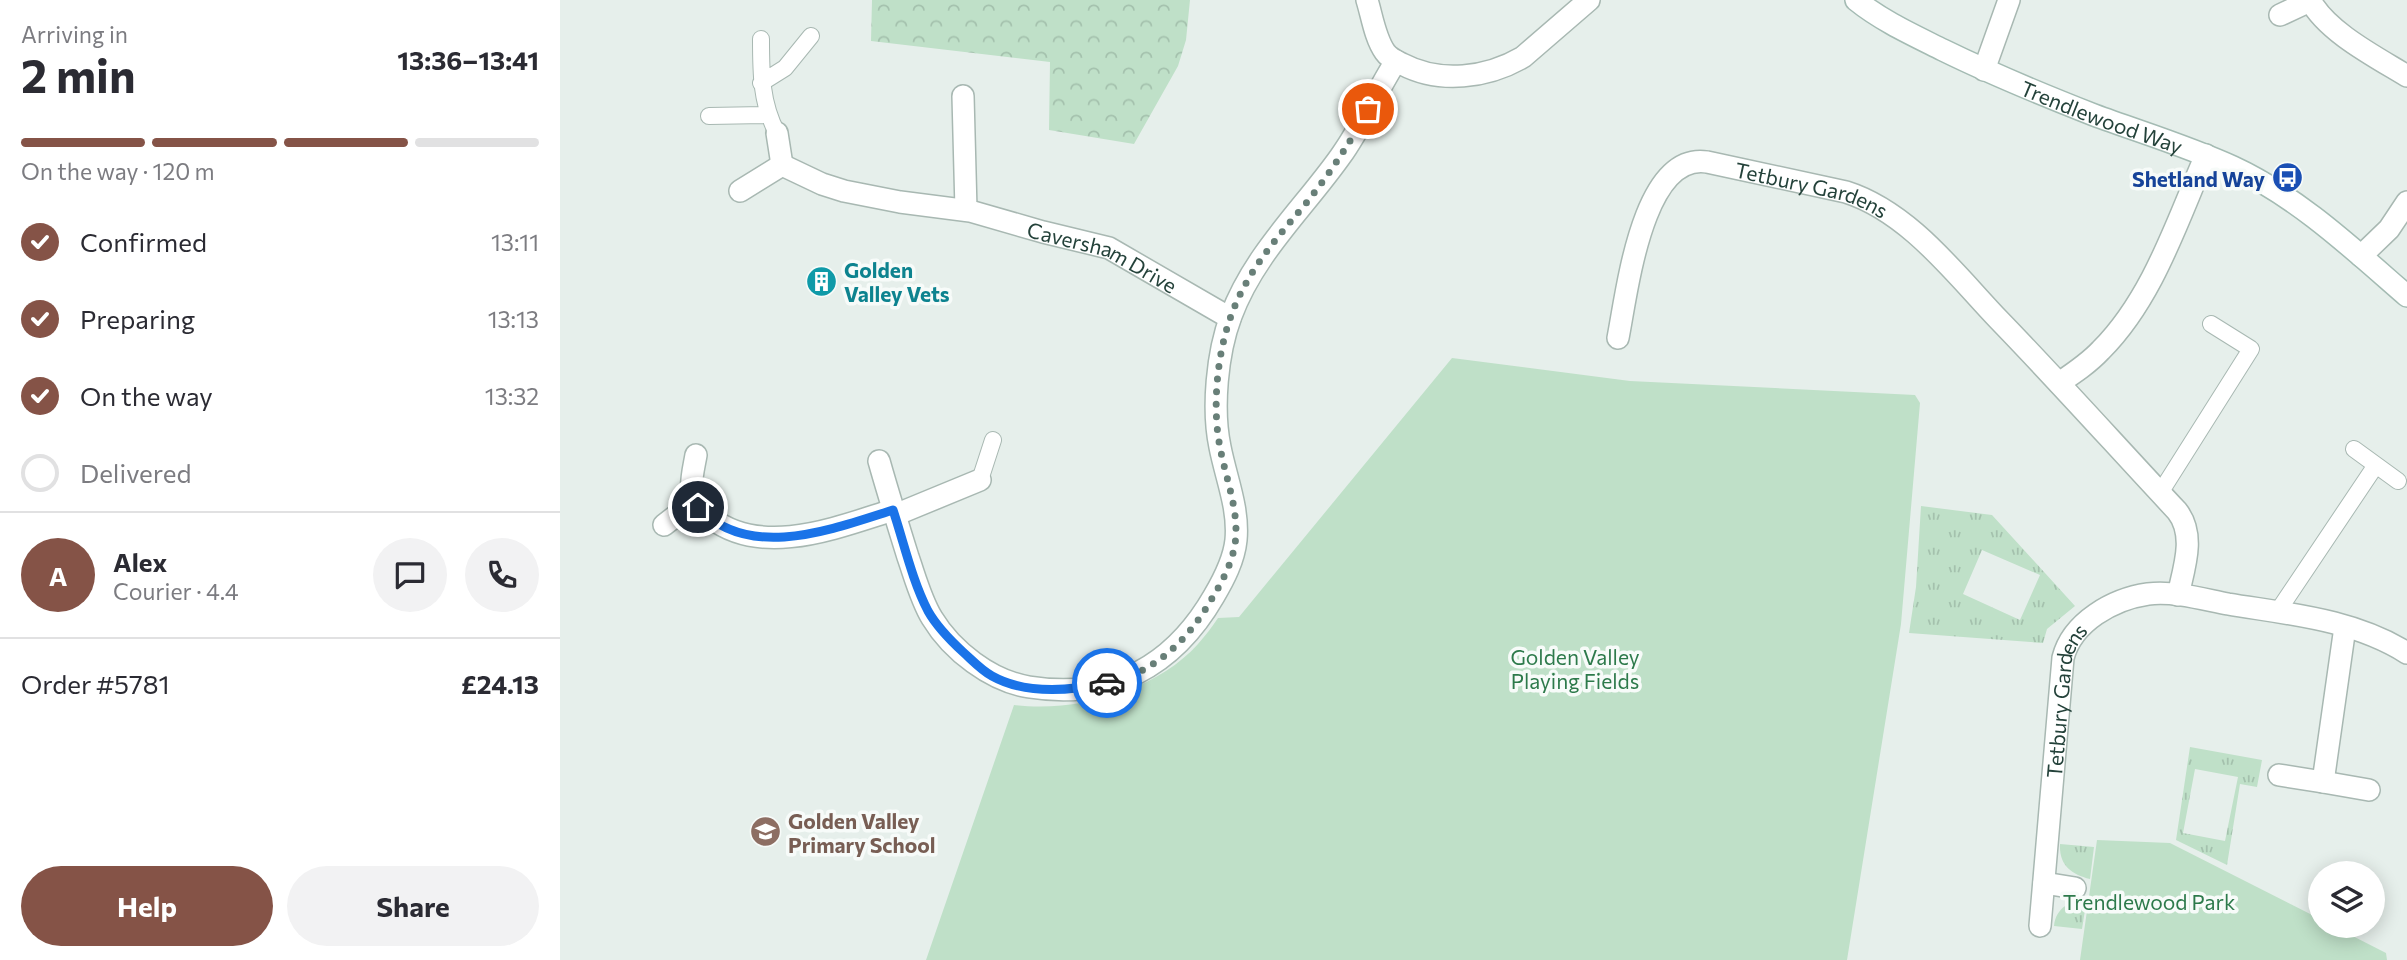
<!DOCTYPE html>
<meta charset="utf-8">
<style>
:root{--surface:#fff;--page:#f2f2f3;--text:#2b2b33;--muted:#7c7c81;--line:#e1e1e2;--accent:#855347}
body{margin:0;font-family:Commissioner,sans-serif;background:var(--page);color:var(--text);height:100vh;display:flex;flex-direction:column;font-size:26px;white-space:nowrap}
*{box-sizing:border-box;margin:0}
p{font-size:23px;color:var(--muted)}
.icon{flex:none;width:38px;height:38px;fill:none;stroke:currentColor;stroke-width:2;stroke-linecap:round;stroke-linejoin:round}
.map{position:relative;flex:1;overflow:hidden}
.panel{display:flex;flex-direction:column;background:var(--surface);width:560px}
.panel>*{flex:none}
.buttons{position:absolute;left:1748px;top:861px;display:grid;gap:14px}
.buttons a{display:grid;place-items:center;width:77px;height:77px;border-radius:50%;background:var(--surface);box-shadow:0 4px 18px #0003;font-size:35px}
.pin{position:absolute;display:grid;place-items:center;width:60px;height:60px;color:#fff;margin:-30px;border:4px solid #fff;border-radius:50%;box-shadow:0 2px 7px #0007}
.courier{position:absolute;display:grid;place-items:center;width:70px;height:70px;margin:-35px;border:5px solid #1a73e8;border-radius:50%;background:#fff;color:#222;box-shadow:0 2px 9px #0007}
.overview em{font-style:normal;font-weight:700}
.overview div{display:flex;flex-direction:column-reverse}
.overview{display:flex;align-items:center;justify-content:space-between;height:119px;padding:0 21px}
h1{font-size:46px;font-weight:700;line-height:52px}
.bar{display:grid;grid-template-columns:repeat(4,1fr);gap:10px 7px;align-content:center;height:84px;padding:0 21px}
.bar i{height:9px;border-radius:5px;background:var(--line)}
.bar .current{background:var(--accent)}
.bar p{grid-column:span 4}
.line{display:flex;align-items:center;gap:18px;padding:0 21px;border-top:2px solid var(--line)}
.line div{flex:1}
.round{display:grid;place-items:center;flex:none;width:74px;height:74px;border-radius:37px;background:var(--page)}
ol{padding:0 21px;list-style:none}
li{display:flex;align-items:center;gap:21px;height:77px}
li p{margin-inline-start:auto}
li .icon{padding:7px;border-radius:50%;background:var(--accent);color:#fff;stroke-width:4}
li:last-child{color:var(--muted)}
li i{width:38px;height:38px;border:4px solid var(--line);border-radius:50%}
.cta{display:flex;gap:14px;margin-top:auto;padding:14px 21px}
.cta a{flex:1;height:80px;border-radius:42px;background:var(--accent);color:#fff;font-size:28px;font-weight:700;line-height:80px;text-align:center}
.cta a+a{background:var(--page);color:var(--text)}
main{display:flex;flex:1;min-height:0}
.map>svg:first-child{display:block}
.grass{fill:url(#grass-tufts);fill-rule:evenodd}
.forest{fill:url(#forest-crowns)}
.park{fill:#bfe0c8}
.lines{fill:none;stroke-linecap:round;stroke-linejoin:round}
.lane-casing{stroke:#a8b8b2;stroke-width:18}
.street-casing{stroke:#a8b8b2;stroke-width:24}
.secondary-casing{stroke:#a4bbb3;stroke-width:24}
.lane{stroke:#fff;stroke-width:16}
.street{stroke:#fff;stroke-width:21}
.secondary{stroke:#fff;stroke-width:21}
.done{stroke:#687f78;stroke-width:7;stroke-dasharray:0 12.6}
.route{stroke:#1a73e8;stroke-width:9}
.labels{text-anchor:middle;dominant-baseline:central;stroke-width:7;stroke-linejoin:round;paint-order:stroke}
.street-label{font-size:21px;fill:#24423a;stroke:#f7fbf9}
.transit-label{font-size:21px;font-weight:bold;fill:#164399;stroke:#f7fbf9;text-anchor:end}
.culture-label{font-size:21px;font-weight:bold;fill:#0d838f;stroke:#f7fbf9;text-anchor:start}
.park-label{font-size:21px;fill:#2d7a4b;stroke:#f7fbf9}
.education-label{font-size:21px;font-weight:bold;fill:#785e54;stroke:#f7fbf9;text-anchor:start}
</style>
<main>
<section class="panel">
<div class="overview"><div><h1>2 min</h1><p>Arriving in</p></div><em>13:36–13:41</em></div>
<div class="bar"><i class="current"></i><i class="current"></i><i class="current"></i><i></i><p>On the way · 120 m</p></div>
<ol>
<li><svg class="icon" aria-label="check" viewBox="0 0 24 24"><path d="M5 12l5 5 9-10"/></svg>Confirmed<p>13:11</p></li>
<li><svg class="icon" aria-label="check" viewBox="0 0 24 24"><path d="M5 12l5 5 9-10"/></svg>Preparing<p>13:13</p></li>
<li><svg class="icon" aria-label="check" viewBox="0 0 24 24"><path d="M5 12l5 5 9-10"/></svg>On the way<p>13:32</p></li>
<li><i></i>Delivered</li>
</ol>
<div class="line" style="height:126px"><b class="round" style="background:var(--accent);color:#fff">A</b><div><b>Alex</b><p>Courier · 4.4</p></div><a class="round"><svg class="icon" aria-label="chat" viewBox="0 0 24 24"><path d="M4 5h16v11H9l-5 4z"/></svg></a><a class="round"><svg class="icon" aria-label="phone" viewBox="0 0 24 24"><path d="M5 4h4l2 5-3 2q2 4 5 5l2-3 5 2v4C11 20 4 13 5 4z"/></svg></a></div>
<div class="line" style="height:91px"><div>Order #5781</div><b>£24.13</b></div>
<div class="cta"><a>Help</a><a>Share</a></div>
</section>
<div class="map">
<svg width="1847" height="960" viewBox="0 0 1847 960">
<defs>
<pattern id="grass-tufts" width="24" height="20" patternUnits="userSpaceOnUse" patternTransform="scale(1.75)"><rect width="24" height="20" fill="#bfe0c8"/><path d="M3 7l-1-3M5 7V3M7 7l1-3M15 17l-1-3M17 17v-4M19 17l1-3" fill="none" stroke="#a4c1ad"/></pattern>
<pattern id="forest-crowns" width="20" height="18" patternUnits="userSpaceOnUse" patternTransform="scale(1.75)"><rect width="20" height="18" fill="#bfe0c8"/><path d="M2 6a3 3 0 1 1 6 0M12 15a3 3 0 1 1 6 0" fill="none" stroke="#a4c1ad"/></pattern>
</defs>
<rect width="100%" height="100%" fill="#e6efeb"/>
<path class="grass" d="M1361,506L1432,515L1515,606L1487,629L1483,643L1349,633L1356,587ZM1422,550L1480,575L1460,620L1403,594Z
M1630,747L1702,760L1697,787L1680,784L1667,865L1616,840ZM1635,769L1678,777L1665,841L1623,833Z
M1500,844L1534,847L1530,879C1511,874 1499,865 1500,844Z
M1527,897L1522,929L1494,926C1496,907 1511,901 1527,897Z"/>
<path class="forest" d="M312,0H630L626,40L618,66L574,144L489,130L490,62L311,41Z"/>
<path class="park" d="M892,358L1070,381L1355,395L1360,403L1341,624L1287,960H366L454,705C516,713 596,691 638,644C645,636 652,627 658,618L679,617Z
M1537,840L1610,843L1760,919V926H1773L1826,953L1827,960H1520Z"/>
<g class="lines">
<defs>
<path id="lane" d="M201,39C201,73 201,103 217,133
M201,83L225,68L251,36
M149,116L208,115
M1794,449L1838,481
M420,480L433,440
M1600,493L1691,349L1651,324
M1718,611L1816,465"/>
<g id="street">
<path d="M807,0C812,16 815,38 825,52C829,58 836,61 842,64C880,84 927,78 963,57L1029,0"/>
<path d="M1750,0C1767,32 1816,57 1847,76"/>
<path d="M1720,15L1750,1"/>
<path d="M1424,70L1449,0"/>
<path d="M403,96L406,210"/>
<path d="M217,133L222,165"/>
<path id="s1" d="M180,191L222,165L262,184L284,191L340,202L410,211L483,232L549,248L670,318"/>
<path d="M1801,256L1829,229L1847,202"/>
<path id="s2" d="M1058,338C1067,293 1082,152 1147,162L1286,192C1349,212 1395,274 1439,320C1500,383 1558,448 1617,511C1636,535 1624,568 1618,595"/>
<path d="M1499,383C1514,373 1529,363 1541,350C1593,298 1617,221 1646,155"/>
<path d="M136,455C134,467 130,481 132,493C134,504 142,512 151,518C203,558 278,527 333,510"/>
<path d="M319,461C328,493 338,525 348,557C355,577 361,600 372,618C392,651 431,681 469,687C551,700 613,667 654,596C664,579 674,560 676,540C679,508 666,478 660,447C652,409 657,353 671,316C694,254 743,209 780,157C802,127 816,92 836,61"/>
<path d="M335,515L420,480"/>
<path d="M104,525L135,501"/>
<path d="M1785,627L1763,782L1809,790"/>
<path d="M1719,775L1763,782"/>
<path d="M1484,883L1515,888"/>
<path id="s3" d="M1480,926L1503,658C1512,622 1553,599 1588,594C1615,591 1642,599 1668,604C1728,614 1793,619 1847,653"/>
</g>
<g id="secondary">
<path id="s4" d="M1296,0C1322,21 1353,35 1383,50C1432,74 1483,95 1534,115C1580,132 1627,146 1673,167C1738,197 1794,250 1847,296"/>
</g>
</defs>
<use href="#lane" class="lane-casing"/>
<use href="#street" class="street-casing"/>
<use href="#secondary" class="secondary-casing"/>
<use href="#lane" class="lane"/>
<use href="#street" class="street"/>
<use href="#secondary" class="secondary"/>
</g>
<g class="lines">
<path class="done" d="M547,683C597,672 630,638 654,595C666,575 676,554 676,531C676,502 665,475 660,447C652,408 657,354 671,316C687,271 717,238 747,202C770,173 791,142 808,109"/>
<path class="route" d="M138,507C188,562 273,529 333,510C344,543 352,580 368,611C377,627 390,640 403,652C412,660 421,670 432,676C466,695 510,691 547,683"/>
</g>
<defs>
<symbol id="bus-disc" viewBox="-11 -11 22 22"><circle r="9.5" fill="#1a4fb4" stroke="#f7fbf9"/><path d="M-5-6H5V4H4V6H2V4H-2V6H-4V4H-5ZM-3.5-4V0h7V-4ZM-3.5 1.2v1.5H-2V1.2ZM2 1.2v1.5H3.5V1.2Z" fill="#fff"/></symbol>
<symbol id="building-disc" viewBox="-11 -11 22 22"><circle r="9.5" fill="#0f9aa8" stroke="#f7fbf9"/><path d="M-4-6H4V6H1V3H-1V6H-4ZM-2.5-4.3h1.7v1.8h-1.7ZM.8-4.3h1.7v1.8H.8ZM-2.5-1h1.7V.8h-1.7ZM.8-1h1.7V.8H.8Z" fill="#fff"/></symbol>
<symbol id="school-disc" viewBox="-11 -11 22 22"><circle r="9.5" fill="#8d6e63" stroke="#f7fbf9"/><path d="M0-5L7-2L0 1L-7-2ZM-4 1L0 2.5L4 1V4Q0 6-4 4Z" fill="#fff"/></symbol>
</defs>
<g fill-rule="evenodd">
<use href="#bus-disc" x="1710" y="160" width="35" height="35"/>
<use href="#building-disc" x="244" y="264" width="35" height="35"/>
<use href="#school-disc" x="188" y="814" width="35" height="35"/>
</g>
<g class="labels">
<g class="street-label">
<text stroke="none"><textPath href="#s4" startOffset="273">Trendlewood Way</textPath></text>
<text stroke="none"><textPath href="#s2" startOffset="322">Tetbury Gardens</textPath></text>
<text stroke="none"><textPath href="#s1" startOffset="385">Caversham Drive</textPath></text>
<text stroke="none"><textPath href="#s3" startOffset="228">Tetbury Gardens</textPath></text>
</g>
<g class="transit-label">
<text x="1705" y="178">Shetland Way</text>
</g>
<g class="culture-label">
<text x="284" y="269">Golden<tspan x="284" dy="24">Valley Vets</tspan></text>
</g>
<g class="park-label">
<text x="1015" y="656">Golden Valley<tspan x="1015" dy="24">Playing Fields</tspan></text>
<text x="1589" y="901">Trendlewood Park</text>
</g>
<g class="education-label">
<text x="228" y="820">Golden Valley<tspan x="228" dy="24">Primary School</tspan></text>
</g>
</g>
</svg>
<div class="buttons">
<a><svg class="icon" aria-label="layers" viewBox="0 0 24 24"><path d="M12 4l9 5-9 5-9-5zM3 14l9 5 9-5"/></svg></a>
</div>
<div class="pin" style="left:808px;top:109px;background:#ea580c"><svg class="icon" aria-label="bag" viewBox="0 0 24 24"><path d="M5 8h14l-1 12H6zM9 8a3 3 0 0 1 6 0"/></svg></div>
<div class="pin" style="left:138px;top:507px;background:#1f2937"><svg class="icon" aria-label="home" viewBox="0 0 24 24"><path d="M3 11l9-7 9 7M6 9v11h12V9"/></svg></div>
<div class="courier" style="left:547px;top:683px"><svg class="icon" aria-label="car" viewBox="0 0 24 24"><path d="M5 17H2v-5l4-1 3-4h7l3 4 3 1v5h-3M9 17h6M6 11h13"/><circle cx="7" cy="17" r="2"/><circle cx="17" cy="17" r="2"/></svg></div>
</div>
</main>
